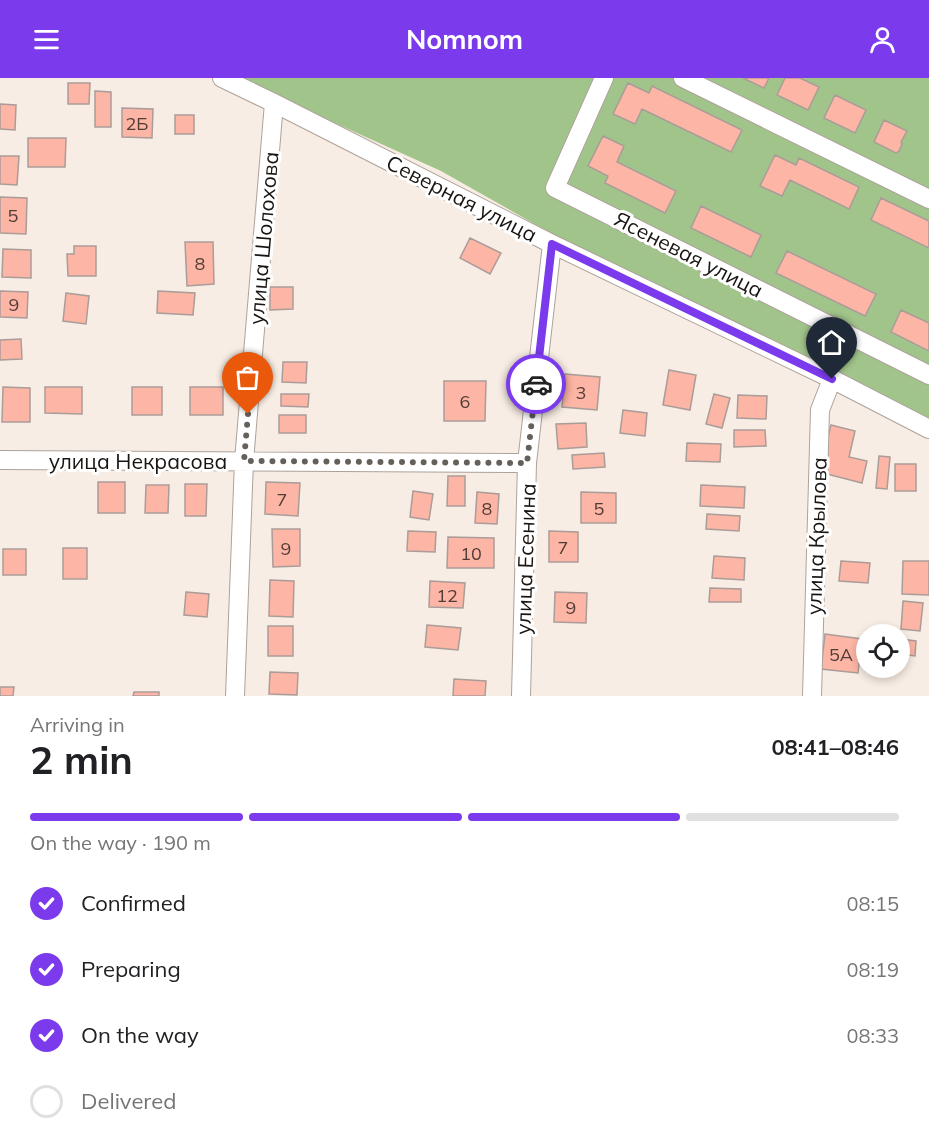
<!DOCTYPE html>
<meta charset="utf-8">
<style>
:root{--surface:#fff;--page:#f2f2f2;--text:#202124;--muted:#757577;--line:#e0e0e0;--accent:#7c3aed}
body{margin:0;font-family:Mulish,sans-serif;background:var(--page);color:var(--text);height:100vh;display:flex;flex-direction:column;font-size:22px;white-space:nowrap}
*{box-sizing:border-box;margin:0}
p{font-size:20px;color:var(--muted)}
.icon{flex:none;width:33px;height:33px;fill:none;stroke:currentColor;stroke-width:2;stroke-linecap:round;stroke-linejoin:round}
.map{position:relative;height:618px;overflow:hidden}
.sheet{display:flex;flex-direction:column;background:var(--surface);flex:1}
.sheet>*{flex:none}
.buttons{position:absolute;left:856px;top:546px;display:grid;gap:12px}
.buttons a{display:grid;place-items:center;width:54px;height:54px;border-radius:50%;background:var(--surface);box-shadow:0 3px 9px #0003;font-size:30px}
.pin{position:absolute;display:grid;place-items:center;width:51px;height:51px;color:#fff;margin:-62px -26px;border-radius:50% 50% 50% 0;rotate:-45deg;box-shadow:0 0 6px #0007}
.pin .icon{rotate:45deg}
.courier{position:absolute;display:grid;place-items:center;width:60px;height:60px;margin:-30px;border:4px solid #7c3aed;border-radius:50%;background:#fff;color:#222;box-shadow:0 2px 8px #0007}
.overview em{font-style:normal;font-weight:700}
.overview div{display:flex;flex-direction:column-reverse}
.overview{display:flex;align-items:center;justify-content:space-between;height:102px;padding:0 30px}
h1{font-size:39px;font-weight:700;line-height:45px}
.bar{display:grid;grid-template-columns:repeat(4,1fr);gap:9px 6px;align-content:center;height:72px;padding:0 30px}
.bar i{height:8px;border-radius:4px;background:var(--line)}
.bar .active{background:var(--accent)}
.bar p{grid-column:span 4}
ol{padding:0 30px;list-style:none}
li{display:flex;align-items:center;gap:18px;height:66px}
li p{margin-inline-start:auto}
li .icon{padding:6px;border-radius:50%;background:var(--accent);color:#fff;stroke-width:4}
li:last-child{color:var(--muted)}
li i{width:33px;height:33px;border:3px solid var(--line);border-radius:50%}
header{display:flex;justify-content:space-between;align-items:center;height:78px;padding:0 30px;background:var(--accent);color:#fff;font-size:27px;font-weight:700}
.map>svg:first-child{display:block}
.forest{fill:#a1c48b}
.building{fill:#fdb5a5;stroke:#aa9c98;stroke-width:1.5}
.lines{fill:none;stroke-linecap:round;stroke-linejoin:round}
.minor-casing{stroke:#ada29a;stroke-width:20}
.minor{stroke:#fff;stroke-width:18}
.done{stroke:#66605b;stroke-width:6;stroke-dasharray:0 10.8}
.route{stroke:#7c3aed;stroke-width:8}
.labels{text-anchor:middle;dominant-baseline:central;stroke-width:6;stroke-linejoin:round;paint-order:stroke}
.number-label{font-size:18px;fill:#513c36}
.street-label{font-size:21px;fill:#181411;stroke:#fff}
</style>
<header><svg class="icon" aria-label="menu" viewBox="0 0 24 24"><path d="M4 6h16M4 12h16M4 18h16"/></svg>Nomnom<svg class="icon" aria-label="person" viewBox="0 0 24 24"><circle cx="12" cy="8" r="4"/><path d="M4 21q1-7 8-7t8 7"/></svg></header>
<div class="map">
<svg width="929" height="618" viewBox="0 0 929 618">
<rect width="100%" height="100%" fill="#f8ede4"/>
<path class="forest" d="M235,0H929V355L676,226L441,93Z"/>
<path class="building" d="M743,0H769L764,10Z
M785,0H800L819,9L808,32L777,17Z
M68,5H90L89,26H68Z
M628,5L649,15L652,8L742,52L731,74L642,31L635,46L613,36Z
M95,13L111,14V49H95Z
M835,17L866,32L855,55L824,40Z
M0,26L16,27L15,52L0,51Z
M122,30L153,31L152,60L122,59Z
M175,37H194V56H175Z
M884,42L907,53L901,64L902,66L899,73L896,75L874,64Z
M603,58L624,68L617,84L676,113L665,135L605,105L608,98L588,88Z
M28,60H66L65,89H28Z
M775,77L796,87L799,80L859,109L849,131L790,102L782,118L760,108Z
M0,78H19L17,107L0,106Z
M0,119L27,120L26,156L0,155Z
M881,120L929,143V170L871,142Z
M701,128L761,157L751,179L691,150Z
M470,160L501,175L490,196L460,180Z
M185,164H213L214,206L187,208Z
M74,168H96V198H68L67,176H74Z
M3,171L31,172V200L2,199Z
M787,173L876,216L865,238L776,195Z
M270,209H293V231L270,232Z
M0,213L28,214L27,240L0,239Z
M158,213L195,215L193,237L157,235Z
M66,215L89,218L86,246L63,243Z
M901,232L929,245V273L891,254Z
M21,261L22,281L0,282V262Z
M283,284H307L306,305L282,304Z
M669,292L696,297L690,332L663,327Z
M565,296L600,299L597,332L562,329Z
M444,303H486L485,343H444Z
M3,309L30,310V344H2Z
M45,309H82V336L45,335Z
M132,309H162V337H132Z
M190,309H223V337H190Z
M281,316H309L308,329L281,328Z
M714,316L730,320L722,350L706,346Z
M738,317L767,318L766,341L737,340Z
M623,332L647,335L645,358L620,355Z
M279,337H306V355H279Z
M586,345L587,369L558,371L556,346Z
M831,347L855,353L849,379L867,383L862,405L819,394Z
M734,352H765L766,368L734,369Z
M687,365L721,366L720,384L686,383Z
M604,375L605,389L573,391L572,377Z
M879,378L890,379L887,411L876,410Z
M895,386H916V413H895Z
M448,398H465V428H447Z
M98,404H125V435H98Z
M266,404L300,405L298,438L265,436Z
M185,406H207L206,438H185Z
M146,407H169L168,435H145Z
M701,407L745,409L744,430L700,428Z
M413,413L433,416L429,442L410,439Z
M477,414L499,416L497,446L475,445Z
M581,414L616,415V445H581Z
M707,436L740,438L739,453L706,451Z
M272,451H300V488L273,489Z
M408,453L436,454L435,474L407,473Z
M549,453L578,454V484H549Z
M448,459L494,460V490H447Z
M63,470H87V501H63Z
M3,471H26V497H3Z
M714,478L745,480L744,502L712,500Z
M841,483L870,485L868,505L839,503Z
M903,483H929V517L902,516Z
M270,502L294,503L293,539L269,538Z
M430,503L465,505L463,530L429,529Z
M710,510L741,511V524H709Z
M186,514L209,516L207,539L184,537Z
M555,514L587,515L586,545L554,544Z
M903,523L923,525L920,553L901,551Z
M427,547L461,550L458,572L425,569Z
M268,548H293V578H268Z
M825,556L862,561L858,595L821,591Z
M900,561L916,563L915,578L900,576Z
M270,594L298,595L297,617L269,616Z
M454,601L486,603L485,618H453Z
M0,609H14L13,618H0Z
M134,614H159V618H133Z"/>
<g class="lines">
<defs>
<path id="minor" d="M222,0L274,25L552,166L832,301L929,351
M604,0L555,110L929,297
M683,0L929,121
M0,382L527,385
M235,618L244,383L274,25
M521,618L527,385L552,166
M812,618L820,332L832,301"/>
</defs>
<use href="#minor" class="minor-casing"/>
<use href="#minor" class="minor"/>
</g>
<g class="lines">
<path class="done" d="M248,336L244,383L527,385L536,306"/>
<path class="route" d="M536,306L552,166L832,301"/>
</g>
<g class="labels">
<g class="number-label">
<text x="137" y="45">2Б</text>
<text x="13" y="137">5</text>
<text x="200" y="185">8</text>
<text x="14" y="226">9</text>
<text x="581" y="314">3</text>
<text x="465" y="323">6</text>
<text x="282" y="421">7</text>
<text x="487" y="430">8</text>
<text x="599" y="430">5</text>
<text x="563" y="469">7</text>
<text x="286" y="470">9</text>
<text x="471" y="475">10</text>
<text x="447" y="517">12</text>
<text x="571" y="529">9</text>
<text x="841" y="576">5А</text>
</g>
<g class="street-label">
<text transform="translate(462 120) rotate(27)">Северная улица</text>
<text transform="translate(263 160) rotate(-85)">улица Шолохова</text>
<text transform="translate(689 176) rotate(27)">Ясеневая улица</text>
<text x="138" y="383">улица Некрасова</text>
<text transform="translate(816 458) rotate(-88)">улица Крылова</text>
<text transform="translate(525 481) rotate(-88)">улица Есенина</text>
</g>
</g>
</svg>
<div class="buttons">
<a><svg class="icon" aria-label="locate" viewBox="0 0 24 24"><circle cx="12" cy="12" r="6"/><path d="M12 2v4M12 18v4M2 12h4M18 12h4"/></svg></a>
</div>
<div class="pin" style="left:248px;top:336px;background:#ea580c"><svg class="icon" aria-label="bag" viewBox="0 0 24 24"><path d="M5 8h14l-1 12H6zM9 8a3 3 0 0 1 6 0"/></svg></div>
<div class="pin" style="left:832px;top:301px;background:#1f2937"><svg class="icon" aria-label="home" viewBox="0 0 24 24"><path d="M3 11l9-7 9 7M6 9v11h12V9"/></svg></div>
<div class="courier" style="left:536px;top:306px"><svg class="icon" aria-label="car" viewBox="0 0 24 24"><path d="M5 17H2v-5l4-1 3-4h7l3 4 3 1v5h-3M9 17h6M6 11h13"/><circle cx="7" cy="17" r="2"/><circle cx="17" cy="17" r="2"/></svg></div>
</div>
<section class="sheet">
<div class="overview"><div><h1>2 min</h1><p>Arriving in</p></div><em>08:41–08:46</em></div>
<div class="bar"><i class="active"></i><i class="active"></i><i class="active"></i><i></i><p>On the way · 190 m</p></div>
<ol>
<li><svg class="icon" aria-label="check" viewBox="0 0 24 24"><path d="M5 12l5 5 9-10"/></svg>Confirmed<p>08:15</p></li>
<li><svg class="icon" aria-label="check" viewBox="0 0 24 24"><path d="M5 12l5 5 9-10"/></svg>Preparing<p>08:19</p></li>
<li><svg class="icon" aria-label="check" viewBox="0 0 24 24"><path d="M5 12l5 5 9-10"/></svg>On the way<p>08:33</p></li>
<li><i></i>Delivered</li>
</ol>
</section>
